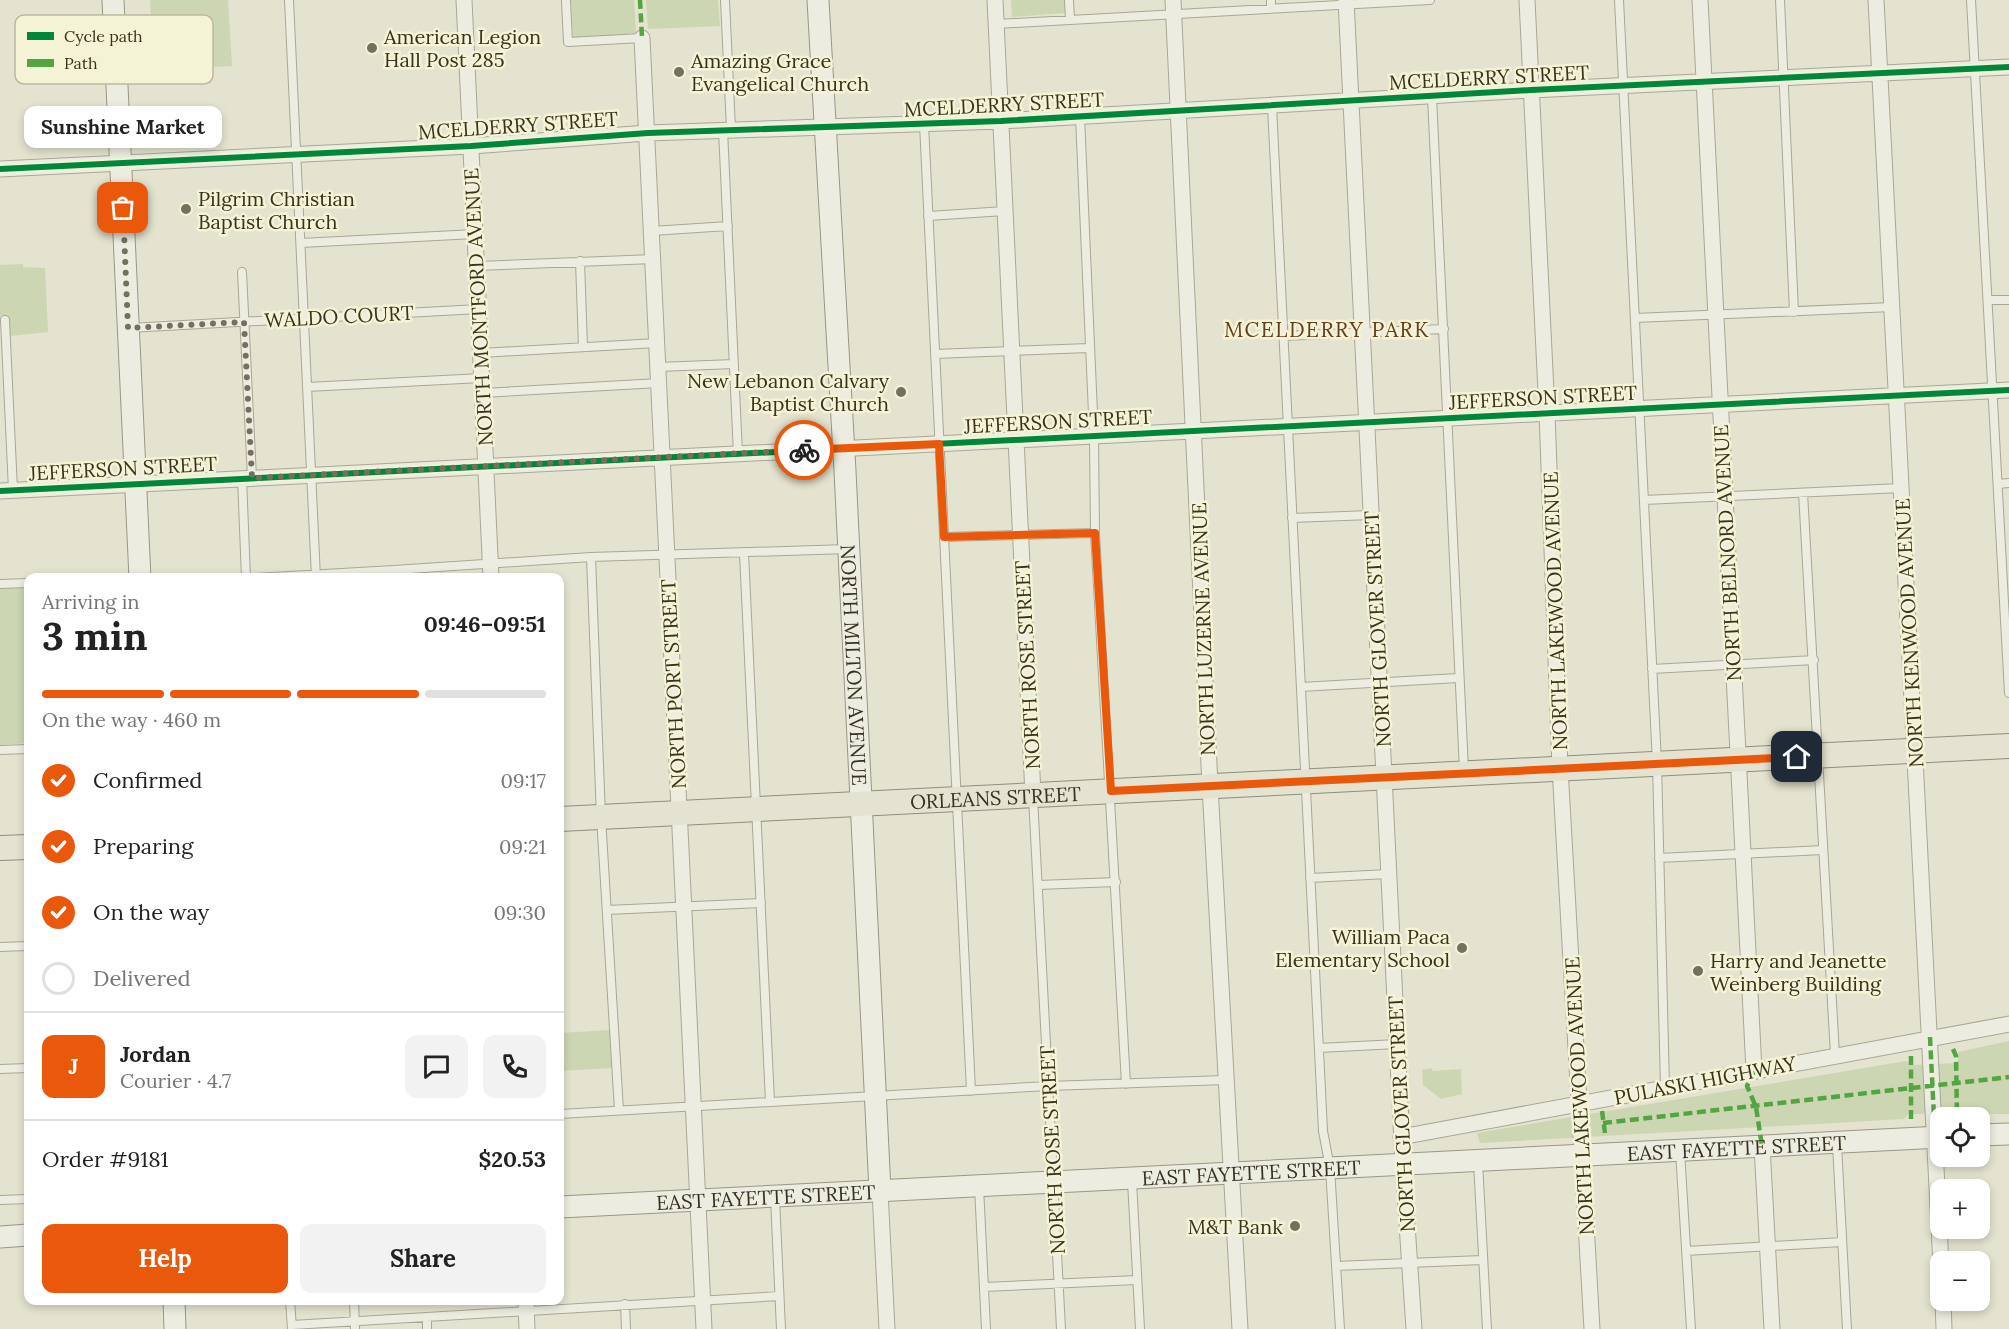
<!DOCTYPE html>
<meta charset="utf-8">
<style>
:root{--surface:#fff;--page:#f2f2f2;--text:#222;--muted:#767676;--line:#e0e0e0;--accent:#ea580c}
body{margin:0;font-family:Lora,serif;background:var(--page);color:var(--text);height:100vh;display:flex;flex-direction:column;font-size:22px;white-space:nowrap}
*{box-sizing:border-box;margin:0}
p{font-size:20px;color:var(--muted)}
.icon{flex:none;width:33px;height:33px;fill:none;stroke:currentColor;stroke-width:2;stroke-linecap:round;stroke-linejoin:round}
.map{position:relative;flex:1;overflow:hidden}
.side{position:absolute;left:24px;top:573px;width:540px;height:732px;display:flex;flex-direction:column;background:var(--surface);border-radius:12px;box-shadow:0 3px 9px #0003}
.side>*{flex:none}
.buttons{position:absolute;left:1930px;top:1107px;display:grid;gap:12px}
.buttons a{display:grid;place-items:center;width:60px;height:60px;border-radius:12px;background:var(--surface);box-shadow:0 3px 9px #0003;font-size:30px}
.pin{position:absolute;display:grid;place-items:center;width:51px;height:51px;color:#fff;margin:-26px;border-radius:12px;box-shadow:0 3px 9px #0006}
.courier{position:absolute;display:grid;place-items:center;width:60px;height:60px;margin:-30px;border:4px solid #ea580c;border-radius:50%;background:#fff;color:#222;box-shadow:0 2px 8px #0007}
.bubble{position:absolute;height:42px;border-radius:12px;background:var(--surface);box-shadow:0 3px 9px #0003;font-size:20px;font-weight:800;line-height:42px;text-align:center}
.overview em{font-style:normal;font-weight:800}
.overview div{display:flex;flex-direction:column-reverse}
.overview{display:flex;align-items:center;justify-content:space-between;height:102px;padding:0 18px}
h1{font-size:39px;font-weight:800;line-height:45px}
.bar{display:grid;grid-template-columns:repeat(4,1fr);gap:9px 6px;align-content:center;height:72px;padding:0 18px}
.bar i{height:8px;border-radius:4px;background:var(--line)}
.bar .active{background:var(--accent)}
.bar p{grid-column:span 4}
.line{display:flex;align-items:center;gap:15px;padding:0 18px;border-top:2px solid var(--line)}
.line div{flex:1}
.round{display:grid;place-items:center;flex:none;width:63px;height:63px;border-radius:12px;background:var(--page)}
ol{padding:0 18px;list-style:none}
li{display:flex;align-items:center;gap:18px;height:66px}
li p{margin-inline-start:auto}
li .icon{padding:6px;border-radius:50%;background:var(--accent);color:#fff;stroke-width:4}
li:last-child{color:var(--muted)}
li i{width:33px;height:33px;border:3px solid var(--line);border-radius:50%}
.cta{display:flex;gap:12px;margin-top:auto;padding:12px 18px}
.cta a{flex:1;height:69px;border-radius:12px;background:var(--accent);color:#fff;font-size:24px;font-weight:800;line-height:69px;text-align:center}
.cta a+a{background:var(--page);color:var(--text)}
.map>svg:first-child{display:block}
.green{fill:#ccd6b2}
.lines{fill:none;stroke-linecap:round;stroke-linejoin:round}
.lane-casing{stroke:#aaa797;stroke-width:10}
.street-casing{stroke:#aaa797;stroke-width:17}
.secondary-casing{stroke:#999788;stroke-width:23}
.primary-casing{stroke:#8f8d7e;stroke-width:26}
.lane{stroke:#ecece0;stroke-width:8}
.street{stroke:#ecece0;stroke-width:15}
.secondary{stroke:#ecece0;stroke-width:21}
.primary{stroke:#e4e3d2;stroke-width:24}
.quiet{stroke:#53a541;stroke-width:4.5;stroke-dasharray:9 4.5;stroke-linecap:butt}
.cycleway-casing{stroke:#f5f3d5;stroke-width:10}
.cycleway{stroke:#00873e;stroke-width:6}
.done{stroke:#74705d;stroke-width:6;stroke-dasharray:0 10.8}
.route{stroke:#ea580c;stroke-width:8}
.poi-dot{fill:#74705d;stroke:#f5f3d5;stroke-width:2}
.labels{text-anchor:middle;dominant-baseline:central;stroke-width:5;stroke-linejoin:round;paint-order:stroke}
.poi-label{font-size:20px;fill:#38321f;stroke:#f5f3d5;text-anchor:start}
.street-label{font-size:20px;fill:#38321f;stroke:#f5f3d5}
.neighbourhood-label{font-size:21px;letter-spacing:1.5px;fill:#643f20;stroke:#f5f3d5}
.key{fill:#f5f3d5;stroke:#bcb99e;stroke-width:1.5}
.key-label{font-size:16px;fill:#38321f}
</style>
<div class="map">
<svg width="2009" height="1329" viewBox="0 0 2009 1329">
<rect width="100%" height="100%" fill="#e4e3cf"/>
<path class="green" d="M150,0H228L232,66L154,70Z
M571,0H634L636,33L573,39Z
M646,0H718L720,26L648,29Z
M1011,0H1066V13L1012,17Z
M23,264V267L45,268L48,332L10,336L9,323L0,324V265Z
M26,587L28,743L0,745V588Z
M610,1030L612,1068L560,1071V1033Z
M2009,1041V1114H1908L1904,1119L1480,1143L1477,1133L1906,1061L1913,1065L1958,1063V1052Z
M1432,1068V1071L1461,1069L1462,1094L1441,1099L1423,1085L1422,1070Z"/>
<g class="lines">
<defs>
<path id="lane" d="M289,0L316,578
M725,0L731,129
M1069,0L1070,20
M1271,0V9
M1619,0L1657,763L1665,1087
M1780,0L1794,312
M1971,0L2009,693
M566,1L568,42L642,38
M996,24L1430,0
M1432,97L1464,770
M1272,106L1323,1131L1330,1168L1340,1329
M1080,117L1094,436L1095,533L1126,1084
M924,124L971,1091
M723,130L738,454
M928,216L1005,211
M652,231L728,226
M301,243L475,234
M580,261L583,347
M477,266L654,259
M242,272L252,478
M1988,300H2009
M1635,318L1892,307
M5,320L13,490
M129,328L479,309
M1283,336L1444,329
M481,353L657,343
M935,354L1089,348
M658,367L734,364
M307,387L482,378
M483,393L659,383
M242,478L246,578
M1998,484L2009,483
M1803,493L1835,1055
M1644,500L1901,488
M1292,518L1371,515
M944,537L1095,533
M744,553L770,1102
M591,557L601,817L619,1110
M394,570L591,557L848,549
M254,578L394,570V578
M0,584L28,583
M1652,669L1814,660
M1301,687L1458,678
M0,750L28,749
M1033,797L1061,1329
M1659,858L1823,850
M1310,878L1388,874
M1038,885L1116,882
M607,910L761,903
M0,947L28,946
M1319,1048L1397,1044
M0,1069L28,1068
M560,1114L1048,1086L1226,1080
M1837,1145L1847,1329
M1680,1151L1691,1329
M1478,1162L1487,1329
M1132,1181L1140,1329
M979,1187L986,1329
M775,1198L781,1329
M0,1200L28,1199
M1686,1251L1842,1242
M1336,1266L1482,1260
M984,1287L1137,1280
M290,1300L292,1329
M354,1300L355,1329
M625,1304L626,1329
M427,1319V1329
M292,1325L779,1296"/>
<path id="street" d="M464,0L491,578
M995,0L1033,795
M1173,0L1210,786L1240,1329
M1346,0L1403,1164L1414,1329
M1527,0L1547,413L1560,768L1592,1329
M1700,0L1754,1071
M1876,0L1941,1265
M642,38L704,1329
M0,169L471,146L648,133L1001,121L1531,90L2009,67
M0,491L2009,390
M1401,1137L2009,1024
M1762,1146L1772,1329
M880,1191L887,1329
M526,1300L527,1329
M1943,1300L1944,1329"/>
<g id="secondary">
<path d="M113,0L140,578"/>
<path id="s1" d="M818,0L845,471L880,1191"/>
<path d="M1980,1135L2009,1134"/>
<path id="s2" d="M560,1207L1941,1137"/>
<path d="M0,1237L28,1235"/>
<path d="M174,1300L175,1329"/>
</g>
<g id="primary">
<path id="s3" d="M560,819L2009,746"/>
<path d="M0,848L28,847"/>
</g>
</defs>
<use href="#lane" class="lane-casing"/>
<use href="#street" class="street-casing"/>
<use href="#secondary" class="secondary-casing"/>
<use href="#primary" class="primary-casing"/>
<use href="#lane" class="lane"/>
<use href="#street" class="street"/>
<use href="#secondary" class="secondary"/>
<use href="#primary" class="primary"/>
<path class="quiet" d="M640,0L642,38
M1930,1037L1935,1137
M1953,1049L1956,1056L1957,1117
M1911,1056V1119L1913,1120
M1754,1071L1747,1086L1756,1107L1762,1146
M1602,1111L1605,1133
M1603,1123L2009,1077"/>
<defs>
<path id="cycleway" d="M0,169L471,146L648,133L1001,121L1531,90L2009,67
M0,491L2009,390"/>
</defs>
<use href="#cycleway" class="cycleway-casing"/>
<use href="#cycleway" class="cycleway"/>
</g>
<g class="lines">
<path class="done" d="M123,208L128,328L244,322L252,478L804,450"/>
<path class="route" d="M804,450L939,444L944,537L1095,533L1111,791L1797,757"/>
</g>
<g class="poi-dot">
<circle cx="372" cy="48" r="6"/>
<circle cx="679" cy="72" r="6"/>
<circle cx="186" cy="209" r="6"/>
<circle cx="901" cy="392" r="6"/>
<circle cx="1462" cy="948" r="6"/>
<circle cx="1698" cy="971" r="6"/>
<circle cx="1295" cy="1226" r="6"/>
</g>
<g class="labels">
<g class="poi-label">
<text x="384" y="36">American Legion<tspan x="384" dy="23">Hall Post 285</tspan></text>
<text x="691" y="60">Amazing Grace<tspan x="691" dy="23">Evangelical Church</tspan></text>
<text x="198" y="198">Pilgrim Christian<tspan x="198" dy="23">Baptist Church</tspan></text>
<text x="889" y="380" text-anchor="end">New Lebanon Calvary<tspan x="889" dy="23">Baptist Church</tspan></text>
<text x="1450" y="936" text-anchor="end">William Paca<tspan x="1450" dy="23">Elementary School</tspan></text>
<text x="1710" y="960">Harry and Jeanette<tspan x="1710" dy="23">Weinberg Building</tspan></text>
<text x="1283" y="1226" text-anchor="end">M&amp;T Bank</text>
</g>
<g class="street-label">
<text transform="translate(1489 77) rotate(-3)">MCELDERRY STREET</text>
<text transform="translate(1004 104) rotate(-3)">MCELDERRY STREET</text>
<text transform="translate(518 125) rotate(-4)">MCELDERRY STREET</text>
<text transform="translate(478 307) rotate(-93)">NORTH MONTFORD AVENUE</text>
<text transform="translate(339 316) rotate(-3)">WALDO COURT</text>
<text transform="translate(1543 397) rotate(-3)">JEFFERSON STREET</text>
<text transform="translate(1058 421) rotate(-3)">JEFFERSON STREET</text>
<text transform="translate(123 468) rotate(-3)">JEFFERSON STREET</text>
<text transform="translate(1727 553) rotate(-93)">NORTH BELNORD AVENUE</text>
<text transform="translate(1555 611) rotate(-92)">NORTH LAKEWOOD AVENUE</text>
<text transform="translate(1203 629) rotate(-92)">NORTH LUZERNE AVENUE</text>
<text transform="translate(1377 629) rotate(-93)">NORTH GLOVER STREET</text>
<text transform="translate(1909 633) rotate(-93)">NORTH KENWOOD AVENUE</text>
<text stroke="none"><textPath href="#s1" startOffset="666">NORTH MILTON AVENUE</textPath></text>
<text transform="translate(1027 665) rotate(-93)">NORTH ROSE STREET</text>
<text transform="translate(673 684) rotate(-93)">NORTH PORT STREET</text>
<text stroke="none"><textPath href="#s3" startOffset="436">ORLEANS STREET</textPath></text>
<text transform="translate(1705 1080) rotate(-11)">PULASKI HIGHWAY</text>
<text transform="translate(1579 1096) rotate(-93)">NORTH LAKEWOOD AVENUE</text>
<text transform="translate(1401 1114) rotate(-93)">NORTH GLOVER STREET</text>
<text stroke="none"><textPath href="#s2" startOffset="1178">EAST FAYETTE STREET</textPath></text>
<text transform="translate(1052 1150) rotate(-93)">NORTH ROSE STREET</text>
<text stroke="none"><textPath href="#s2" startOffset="692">EAST FAYETTE STREET</textPath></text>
<text stroke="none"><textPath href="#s2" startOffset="206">EAST FAYETTE STREET</textPath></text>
</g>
<g class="neighbourhood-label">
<text x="1327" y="329">MCELDERRY PARK</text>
</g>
</g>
<rect x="15" y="15" width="198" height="69" rx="9" class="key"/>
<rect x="27" y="32" width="27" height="8" fill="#00873e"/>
<rect x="27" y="59" width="27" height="8" fill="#53a541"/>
<g class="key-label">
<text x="64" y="42">Cycle path</text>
<text x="64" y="69">Path</text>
</g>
</svg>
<div class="buttons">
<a><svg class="icon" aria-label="locate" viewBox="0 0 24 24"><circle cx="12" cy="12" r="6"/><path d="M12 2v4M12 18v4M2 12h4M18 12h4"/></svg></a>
<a>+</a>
<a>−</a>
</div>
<div class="pin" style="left:123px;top:208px;background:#ea580c"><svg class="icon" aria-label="bag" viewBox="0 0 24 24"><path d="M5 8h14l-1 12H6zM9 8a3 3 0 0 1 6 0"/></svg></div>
<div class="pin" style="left:1797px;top:757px;background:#1f2937"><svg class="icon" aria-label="home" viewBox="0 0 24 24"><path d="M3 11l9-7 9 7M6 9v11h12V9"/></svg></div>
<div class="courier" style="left:804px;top:450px"><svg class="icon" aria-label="bike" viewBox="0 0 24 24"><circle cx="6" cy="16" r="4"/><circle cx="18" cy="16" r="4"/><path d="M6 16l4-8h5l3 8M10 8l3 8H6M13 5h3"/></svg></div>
<div class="bubble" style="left:24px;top:106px;width:198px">Sunshine Market</div>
<section class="side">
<div class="overview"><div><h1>3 min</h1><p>Arriving in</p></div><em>09:46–09:51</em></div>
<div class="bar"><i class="active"></i><i class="active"></i><i class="active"></i><i></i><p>On the way · 460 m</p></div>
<ol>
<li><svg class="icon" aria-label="check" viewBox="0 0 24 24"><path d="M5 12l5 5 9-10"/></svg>Confirmed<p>09:17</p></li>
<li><svg class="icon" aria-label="check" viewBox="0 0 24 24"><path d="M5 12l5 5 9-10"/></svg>Preparing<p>09:21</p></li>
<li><svg class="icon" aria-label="check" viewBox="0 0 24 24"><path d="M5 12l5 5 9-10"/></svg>On the way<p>09:30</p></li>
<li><i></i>Delivered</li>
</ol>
<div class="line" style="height:108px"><b class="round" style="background:var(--accent);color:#fff">J</b><div><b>Jordan</b><p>Courier · 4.7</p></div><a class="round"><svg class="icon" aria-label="chat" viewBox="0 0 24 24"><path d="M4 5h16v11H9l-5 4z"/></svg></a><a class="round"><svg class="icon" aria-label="phone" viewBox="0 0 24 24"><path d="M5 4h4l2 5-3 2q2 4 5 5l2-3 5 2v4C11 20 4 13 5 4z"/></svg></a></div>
<div class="line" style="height:78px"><div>Order #9181</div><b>$20.53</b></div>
<div class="cta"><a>Help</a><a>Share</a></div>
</section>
</div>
